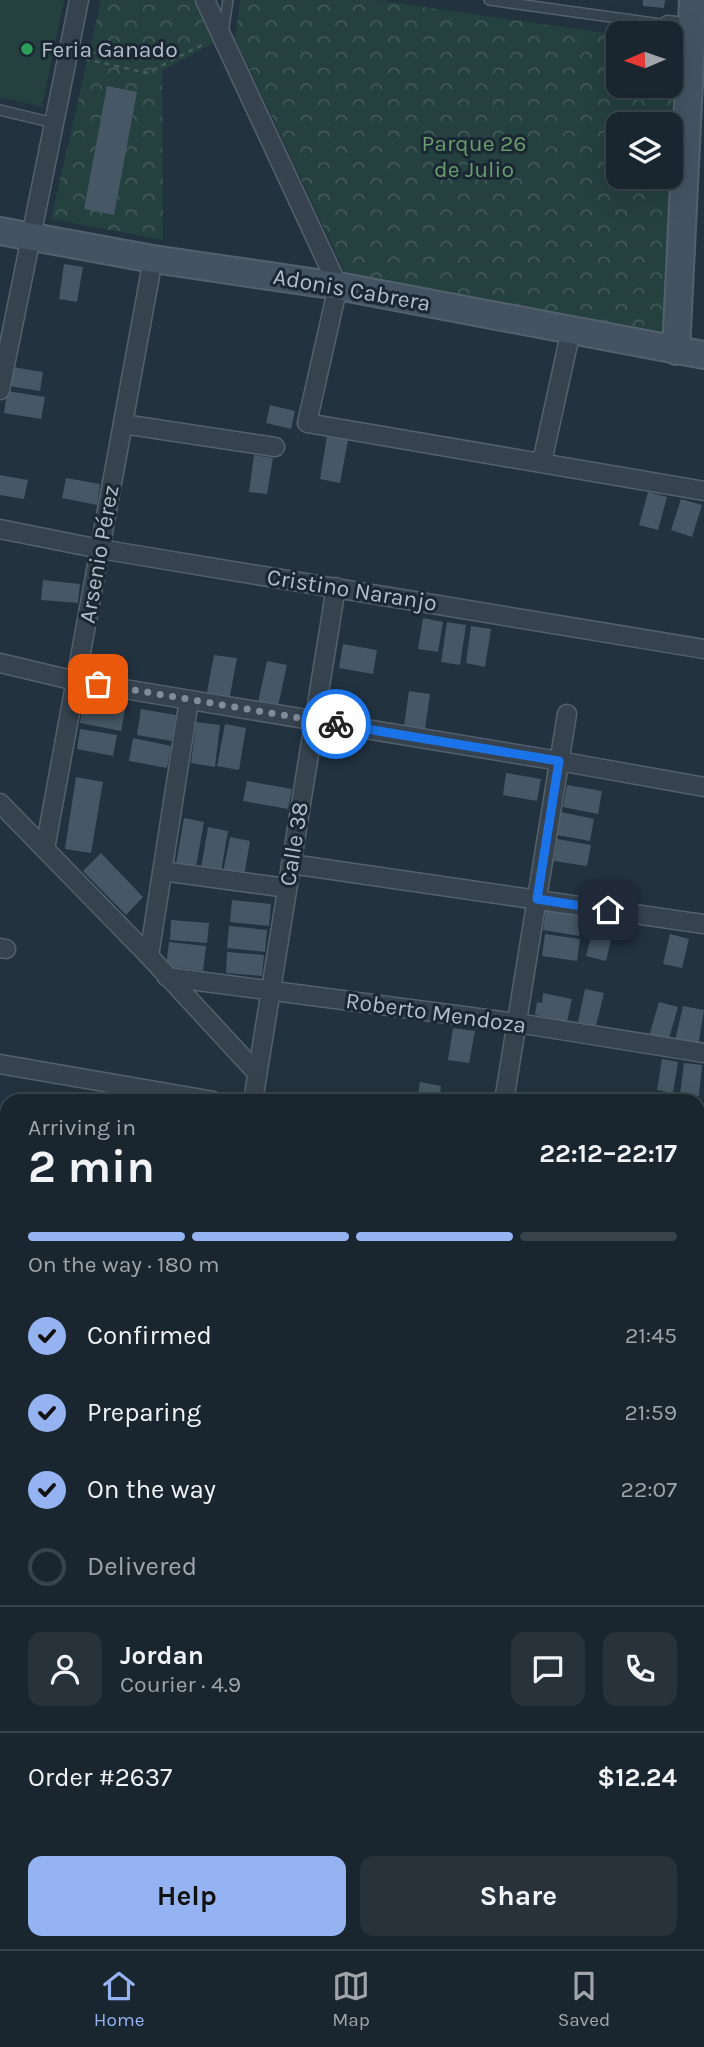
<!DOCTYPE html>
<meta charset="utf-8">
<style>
:root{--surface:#1a262f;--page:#27323b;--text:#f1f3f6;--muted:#9fa5aa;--line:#38434b;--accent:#95b2f1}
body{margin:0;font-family:Karla,sans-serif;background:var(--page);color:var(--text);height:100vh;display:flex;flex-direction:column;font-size:26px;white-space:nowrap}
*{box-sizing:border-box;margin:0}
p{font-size:23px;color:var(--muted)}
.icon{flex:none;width:38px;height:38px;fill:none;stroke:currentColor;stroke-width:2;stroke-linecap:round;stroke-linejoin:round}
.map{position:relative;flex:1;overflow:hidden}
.sheet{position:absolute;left:0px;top:1094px;width:705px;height:856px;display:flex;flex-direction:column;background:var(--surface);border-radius:21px 21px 0 0;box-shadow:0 7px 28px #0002,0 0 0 2px var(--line)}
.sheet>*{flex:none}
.needle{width:46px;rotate:268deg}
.buttons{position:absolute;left:606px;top:21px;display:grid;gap:14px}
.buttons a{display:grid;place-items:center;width:77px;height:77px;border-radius:14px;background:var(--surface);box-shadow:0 7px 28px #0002,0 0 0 2px var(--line);font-size:35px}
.pin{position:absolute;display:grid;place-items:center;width:60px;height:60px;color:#fff;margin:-30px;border-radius:14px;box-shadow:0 4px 10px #0006}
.courier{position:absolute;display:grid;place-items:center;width:70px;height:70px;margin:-35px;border:5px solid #1a73e8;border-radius:50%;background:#fff;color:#222;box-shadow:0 2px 9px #0007}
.overview em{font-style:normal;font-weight:700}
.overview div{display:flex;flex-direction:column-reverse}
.overview{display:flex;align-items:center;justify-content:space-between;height:119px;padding:0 28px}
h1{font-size:46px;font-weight:700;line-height:52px}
.bar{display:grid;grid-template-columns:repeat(4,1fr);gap:10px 7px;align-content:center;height:84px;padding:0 28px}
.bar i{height:9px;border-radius:5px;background:var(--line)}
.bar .on{background:var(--accent)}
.bar p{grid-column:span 4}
.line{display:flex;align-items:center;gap:18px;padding:0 28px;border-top:2px solid var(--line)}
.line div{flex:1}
.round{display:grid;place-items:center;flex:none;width:74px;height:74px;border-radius:14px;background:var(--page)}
ol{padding:0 28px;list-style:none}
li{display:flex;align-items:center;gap:21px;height:77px}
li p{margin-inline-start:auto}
li .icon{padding:7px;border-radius:50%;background:var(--accent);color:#111;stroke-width:4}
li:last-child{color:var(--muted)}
li i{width:38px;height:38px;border:4px solid var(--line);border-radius:50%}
.action{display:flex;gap:14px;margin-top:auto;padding:14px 28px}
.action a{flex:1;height:80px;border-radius:14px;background:var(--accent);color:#111;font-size:28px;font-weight:700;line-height:80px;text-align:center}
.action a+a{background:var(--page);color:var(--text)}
.tabs{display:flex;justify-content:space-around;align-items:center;height:98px;border-top:2px solid var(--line);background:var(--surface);font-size:19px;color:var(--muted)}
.tabs a{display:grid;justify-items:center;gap:4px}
.tabs .on{color:var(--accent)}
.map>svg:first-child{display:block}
.green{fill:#24403f}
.forest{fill:url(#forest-crowns);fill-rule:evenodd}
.building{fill:#465865}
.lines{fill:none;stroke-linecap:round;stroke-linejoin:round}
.lane-casing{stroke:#54616d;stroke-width:12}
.street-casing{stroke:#54616d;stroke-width:21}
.secondary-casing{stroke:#54616d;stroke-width:30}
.path{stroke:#425c5b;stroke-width:2.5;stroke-dasharray:5 5;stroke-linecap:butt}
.lane{stroke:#36434f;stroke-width:9}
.street{stroke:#36434f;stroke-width:18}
.secondary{stroke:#445362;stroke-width:26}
.done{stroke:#808d99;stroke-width:7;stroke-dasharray:0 12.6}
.route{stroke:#1a73e8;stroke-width:9}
.leisure-dot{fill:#2e9e5b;stroke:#1b2834;stroke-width:2.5}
.labels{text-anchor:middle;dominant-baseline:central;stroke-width:6;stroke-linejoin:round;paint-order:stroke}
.poi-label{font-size:23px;fill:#b2beca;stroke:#1b2834;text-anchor:start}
.park-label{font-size:23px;fill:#689c6d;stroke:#1b2834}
.street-label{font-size:23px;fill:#b2beca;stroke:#1b2834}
</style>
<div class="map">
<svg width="704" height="1949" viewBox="0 0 704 1949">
<defs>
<pattern id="forest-crowns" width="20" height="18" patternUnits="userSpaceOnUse" patternTransform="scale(1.75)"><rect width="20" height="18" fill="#24403f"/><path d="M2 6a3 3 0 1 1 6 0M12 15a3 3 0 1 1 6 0" fill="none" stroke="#415a59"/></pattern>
</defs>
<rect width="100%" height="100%" fill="#22323f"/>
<path class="green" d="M0,0H64L42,107L0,97Z
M65,1093L114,1101H64Z"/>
<path class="forest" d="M101,0H193L213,43L162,71L163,240L51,219Z
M240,0H376L618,35V86H670V43L674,44L667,335L346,275L235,38ZM618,124H670V177H618Z"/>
<path class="building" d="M643,0H665L664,8L643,6Z
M107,86L137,92L114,215L84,209Z
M64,264L83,267L77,302L59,299Z
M12,367L43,372L40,391L9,386Z
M7,391L45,397L41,419L4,413Z
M270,405L295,411L291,429L266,423Z
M327,436L348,440L340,483L320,479Z
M254,455L273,458L267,494L249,492Z
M0,475L28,480L24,499L0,495Z
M66,478L100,484L97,505L62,498Z
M648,492L667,497L658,530L639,525Z
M681,499L702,505L692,537L671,530Z
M43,580L80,584L78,603L41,600Z
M423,618L443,622L438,652L418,649Z
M447,622L466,625L460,665L441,662Z
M471,626L491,629L485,667L466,663Z
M343,644L377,650L373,674L339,668Z
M214,655L237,658L229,701L206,697Z
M267,661L287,665L278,706L258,702Z
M409,691L430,694L425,729L404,726Z
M84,697L126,705L121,731L80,723Z
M141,709L176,715L172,741L137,735Z
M196,722L220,725L215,767L191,763Z
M225,724L246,728L239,770L217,766Z
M80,729L117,735L113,756L77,749Z
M133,738L171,746L167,768L129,761Z
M506,773L541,779L537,801L503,795Z
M76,777L103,782L91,853L65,849Z
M247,781L292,789L288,809L243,801Z
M567,785L602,791L598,814L563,807Z
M561,812L594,819L590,841L557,835Z
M184,818L204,822L196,867L176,864Z
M208,827L228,831L221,872L201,868Z
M230,837L250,841L244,877L223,873Z
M557,839L591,845L587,866L554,861Z
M101,853L143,897L126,915L83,871Z
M232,900L271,904L269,926L230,922Z
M546,909L582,914L579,936L543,930Z
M596,917L615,922L606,961L586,956Z
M171,920L209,923L207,943L170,940Z
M229,926L267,930L265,952L227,948Z
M545,934L580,939L577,961L542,956Z
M670,934L689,939L682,968L663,964Z
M169,942L206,946L203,971L166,966Z
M227,952L264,955L262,976L226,973Z
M585,989L604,993L596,1026L578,1022Z
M543,993L572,999L567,1021L535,1015L537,1002L542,1003Z
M659,1002L678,1007L668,1042L649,1036Z
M683,1006L704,1010L698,1047L675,1041Z
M453,1028L475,1031L469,1063L448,1060Z
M662,1059L678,1062L673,1093L657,1090Z
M684,1063L702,1065L699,1096L680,1094Z
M420,1082L441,1086L439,1101H417Z
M698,1389L704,1390L701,1421H698Z
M0,1666L7,1668L5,1710L0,1708Z
M0,1783L7,1786V1834L0,1831Z
M281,1942H371L368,1949H279Z
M447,1942H509L507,1949H445Z"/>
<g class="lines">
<defs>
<path id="lane" d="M489,0L668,25
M223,33L228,0
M0,110L54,123
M698,1276L704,1277"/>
<path id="street" d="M205,0L338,286L307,423L704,491
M668,25L703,30
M0,390L79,0
M123,424L275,447
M542,462L571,330
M0,529L100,549L704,649
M0,663L76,681L559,761L704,787
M0,803L149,956L257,1073
M45,849L153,259
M291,864L704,924
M162,871L287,888
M0,948L6,949
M149,956L189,700
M167,977L517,1023L704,1053
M0,1064L214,1101
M253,1101L336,587
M504,1101L567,714
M698,1177L704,1178
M0,1332L7,1335
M698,1371L704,1372
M0,1414L7,1393
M0,1437L7,1440
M698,1486L704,1462
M0,1588L7,1591
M698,1685L704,1687
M0,1714L7,1716
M698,1872L704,1874
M636,1949L637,1942"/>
<path id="secondary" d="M0,231L153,259L338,286L704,355
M676,351L693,0"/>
</defs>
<use href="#lane" class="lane-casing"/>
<use href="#street" class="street-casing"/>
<use href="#secondary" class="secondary-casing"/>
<path class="path" d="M85,59L147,73L206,43"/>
<use href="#lane" class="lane"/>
<use href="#street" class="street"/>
<use href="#secondary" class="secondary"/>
</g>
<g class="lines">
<path class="done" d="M98,684L336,724"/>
<path class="route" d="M336,724L559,761L537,899L608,910"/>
</g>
<circle class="leisure-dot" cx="27" cy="49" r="7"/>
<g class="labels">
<g class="poi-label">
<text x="41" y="49">Feria Ganado</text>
</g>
<g class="park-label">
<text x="474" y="143">Parque 26<tspan x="474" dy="26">de Julio</tspan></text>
</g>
<g class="street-label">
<text transform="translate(352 290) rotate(10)">Adonis Cabrera</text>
<text transform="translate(99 554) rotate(-80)">Arsenio Pérez</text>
<text transform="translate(352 590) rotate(9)">Cristino Naranjo</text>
<text transform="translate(294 844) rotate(-81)">Calle 38</text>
<text transform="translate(436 1013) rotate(8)">Roberto Mendoza</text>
</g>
</g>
</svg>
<div class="buttons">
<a><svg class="needle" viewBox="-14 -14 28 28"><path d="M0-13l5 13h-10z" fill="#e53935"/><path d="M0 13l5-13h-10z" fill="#9fa5aa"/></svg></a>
<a><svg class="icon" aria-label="layers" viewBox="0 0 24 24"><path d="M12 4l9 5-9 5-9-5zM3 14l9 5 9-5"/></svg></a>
</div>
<div class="pin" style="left:98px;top:684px;background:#ea580c"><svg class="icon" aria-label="bag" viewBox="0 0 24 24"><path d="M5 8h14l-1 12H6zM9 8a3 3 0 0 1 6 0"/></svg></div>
<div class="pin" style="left:608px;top:910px;background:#1f2937"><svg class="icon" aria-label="home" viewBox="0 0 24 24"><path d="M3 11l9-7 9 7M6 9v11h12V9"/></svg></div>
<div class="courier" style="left:336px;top:724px"><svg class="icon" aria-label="bike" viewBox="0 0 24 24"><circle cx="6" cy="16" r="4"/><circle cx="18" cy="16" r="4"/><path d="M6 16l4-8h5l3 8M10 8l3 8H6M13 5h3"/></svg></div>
<section class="sheet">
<div class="overview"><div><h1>2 min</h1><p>Arriving in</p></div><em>22:12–22:17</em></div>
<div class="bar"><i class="on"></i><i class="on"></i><i class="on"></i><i></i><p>On the way · 180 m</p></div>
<ol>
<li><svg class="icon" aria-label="check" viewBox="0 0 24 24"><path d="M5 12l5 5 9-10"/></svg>Confirmed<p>21:45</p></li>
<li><svg class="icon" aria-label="check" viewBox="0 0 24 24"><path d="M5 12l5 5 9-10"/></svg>Preparing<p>21:59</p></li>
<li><svg class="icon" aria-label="check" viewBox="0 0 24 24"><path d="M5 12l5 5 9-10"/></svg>On the way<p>22:07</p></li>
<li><i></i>Delivered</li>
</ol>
<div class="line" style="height:126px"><a class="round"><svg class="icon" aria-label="person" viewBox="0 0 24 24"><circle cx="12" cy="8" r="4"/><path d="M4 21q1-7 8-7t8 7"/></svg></a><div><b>Jordan</b><p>Courier · 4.9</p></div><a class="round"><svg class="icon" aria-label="chat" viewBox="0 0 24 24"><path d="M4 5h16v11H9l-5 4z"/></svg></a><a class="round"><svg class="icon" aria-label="phone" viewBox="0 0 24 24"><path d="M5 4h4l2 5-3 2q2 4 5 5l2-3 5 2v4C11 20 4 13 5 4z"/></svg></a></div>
<div class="line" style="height:91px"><div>Order #2637</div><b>$12.24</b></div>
<div class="action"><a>Help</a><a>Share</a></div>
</section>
</div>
<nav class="tabs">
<a class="on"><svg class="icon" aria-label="home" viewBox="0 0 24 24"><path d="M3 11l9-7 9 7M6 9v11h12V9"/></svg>Home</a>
<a><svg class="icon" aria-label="map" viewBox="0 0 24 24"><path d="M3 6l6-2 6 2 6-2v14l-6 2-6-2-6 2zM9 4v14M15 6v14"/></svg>Map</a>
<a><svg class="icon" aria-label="saved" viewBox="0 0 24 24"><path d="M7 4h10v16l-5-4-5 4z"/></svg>Saved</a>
</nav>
